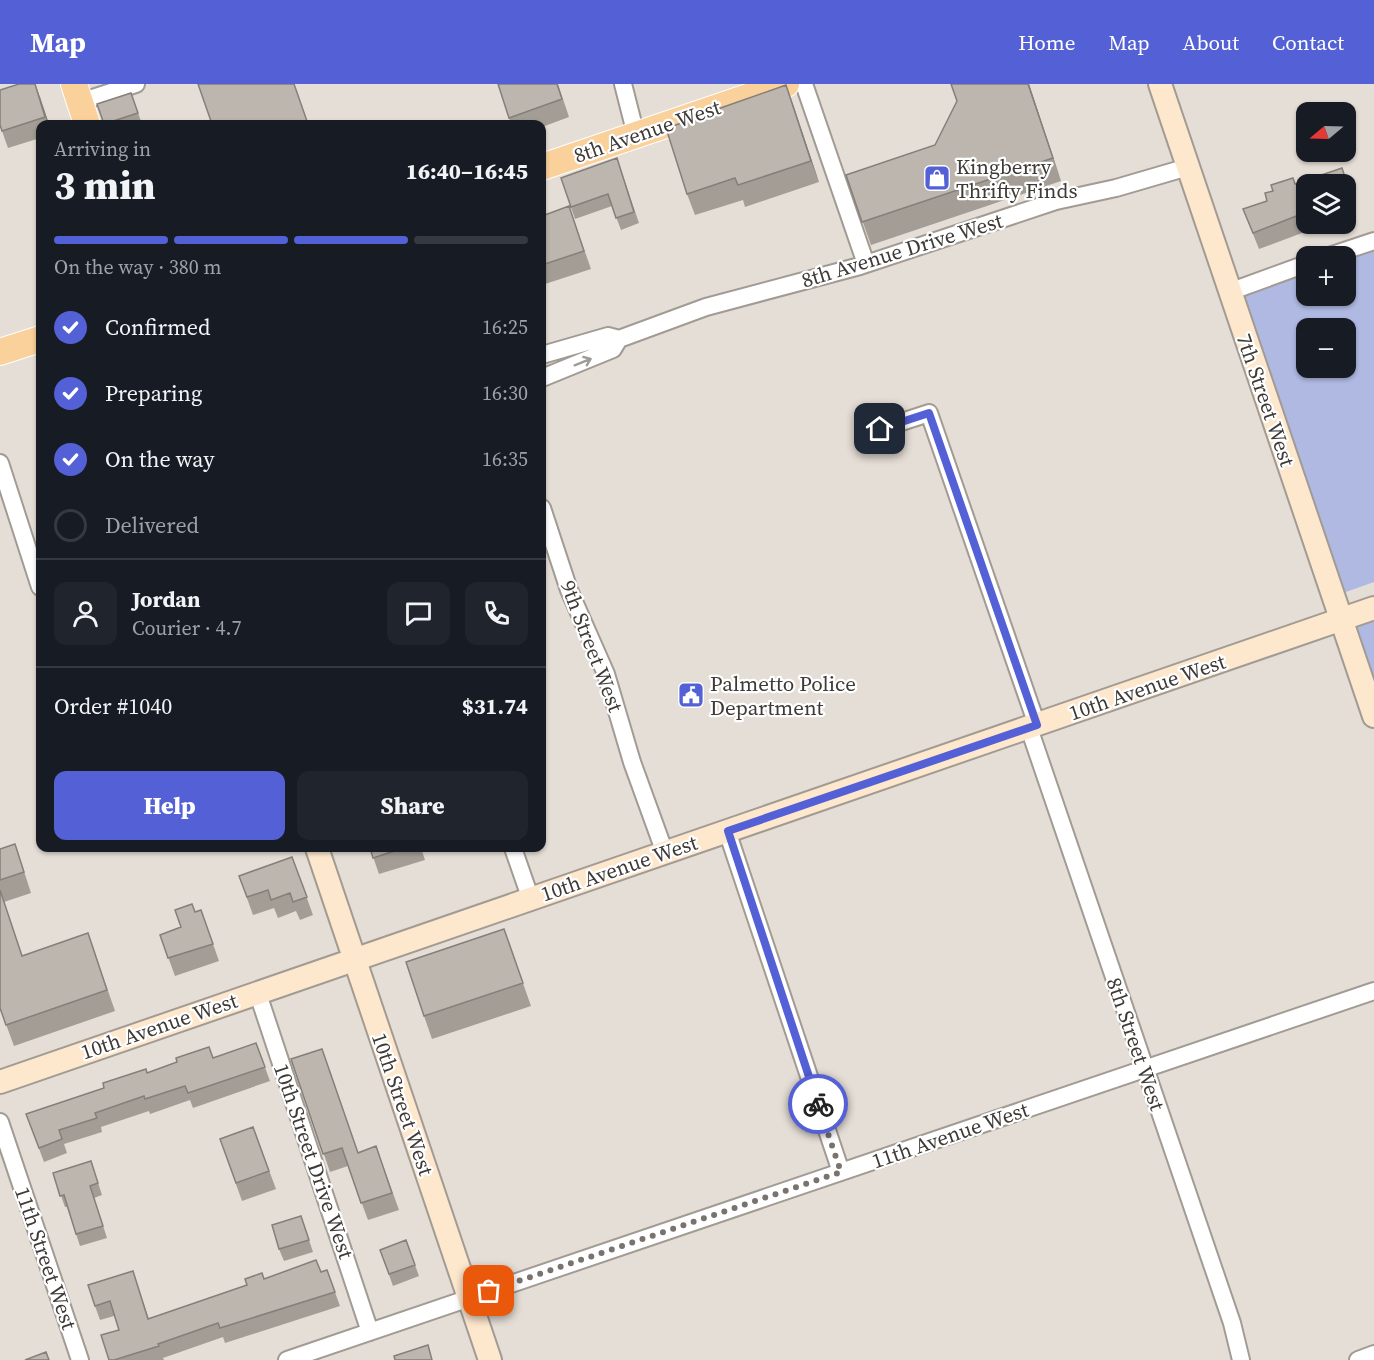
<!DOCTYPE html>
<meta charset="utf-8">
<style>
:root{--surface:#171b24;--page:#20242c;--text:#f1f3f6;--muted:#9ea1a6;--line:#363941;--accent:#5360d6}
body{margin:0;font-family:"Source Serif 4",serif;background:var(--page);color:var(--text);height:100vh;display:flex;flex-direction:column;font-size:22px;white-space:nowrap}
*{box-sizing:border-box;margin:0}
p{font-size:20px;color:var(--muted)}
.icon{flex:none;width:33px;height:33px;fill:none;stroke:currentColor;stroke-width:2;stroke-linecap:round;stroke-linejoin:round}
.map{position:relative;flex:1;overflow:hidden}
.sheet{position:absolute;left:36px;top:36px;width:510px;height:732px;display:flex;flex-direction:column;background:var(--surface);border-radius:12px;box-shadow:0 2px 4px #0004}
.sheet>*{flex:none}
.needle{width:39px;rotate:251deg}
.tools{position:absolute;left:1296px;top:18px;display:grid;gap:12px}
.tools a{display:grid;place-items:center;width:60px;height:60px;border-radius:12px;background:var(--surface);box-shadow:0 2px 4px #0004;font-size:30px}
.pin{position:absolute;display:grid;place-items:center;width:51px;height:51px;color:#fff;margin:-26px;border-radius:12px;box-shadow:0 3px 9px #0006}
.courier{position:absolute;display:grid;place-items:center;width:60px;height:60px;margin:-30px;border:4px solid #5360d6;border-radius:50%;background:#fff;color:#222;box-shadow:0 2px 8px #0007}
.summary em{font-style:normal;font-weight:800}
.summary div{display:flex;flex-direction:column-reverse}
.summary{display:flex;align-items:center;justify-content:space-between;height:102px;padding:0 18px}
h1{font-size:39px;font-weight:800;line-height:45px}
.bar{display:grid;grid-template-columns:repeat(4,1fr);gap:9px 6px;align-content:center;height:72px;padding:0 18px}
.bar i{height:8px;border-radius:4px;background:var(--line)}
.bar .current{background:var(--accent)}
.bar p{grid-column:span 4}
.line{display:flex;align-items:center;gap:15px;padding:0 18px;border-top:2px solid var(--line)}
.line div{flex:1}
.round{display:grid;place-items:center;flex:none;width:63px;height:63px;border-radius:12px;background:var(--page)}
ol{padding:0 18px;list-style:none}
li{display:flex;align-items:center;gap:18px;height:66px}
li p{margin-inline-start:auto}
li .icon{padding:6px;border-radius:50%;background:var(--accent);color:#fff;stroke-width:4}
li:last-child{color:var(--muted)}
li i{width:33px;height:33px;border:3px solid var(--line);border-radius:50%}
.button{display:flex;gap:12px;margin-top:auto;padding:12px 18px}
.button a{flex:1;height:69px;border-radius:12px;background:var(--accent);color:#fff;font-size:24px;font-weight:800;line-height:69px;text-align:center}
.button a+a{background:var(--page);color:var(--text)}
header{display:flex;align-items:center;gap:36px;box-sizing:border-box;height:84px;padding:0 30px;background:var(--accent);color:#fff}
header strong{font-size:28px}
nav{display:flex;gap:33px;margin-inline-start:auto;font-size:21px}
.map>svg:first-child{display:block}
.green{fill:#afb9e2;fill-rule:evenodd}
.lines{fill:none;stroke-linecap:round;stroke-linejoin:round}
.street-casing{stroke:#a29b94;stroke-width:20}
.secondary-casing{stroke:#a29b94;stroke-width:26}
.primary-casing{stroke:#fff;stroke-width:28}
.street{stroke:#fff;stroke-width:16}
.secondary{stroke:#fde7cd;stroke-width:22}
.primary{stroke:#fad09b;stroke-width:26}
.wall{fill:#a39d96}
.shaded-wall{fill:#847f7a}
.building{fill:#bdb6af;stroke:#847f7a;stroke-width:1.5}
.oneway{stroke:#9e9c9b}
.done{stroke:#78736f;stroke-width:6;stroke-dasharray:0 10.8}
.route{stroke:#5360d6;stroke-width:8}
.labels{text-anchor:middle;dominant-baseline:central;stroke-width:4.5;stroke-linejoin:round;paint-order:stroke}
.street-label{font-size:21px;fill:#3d3a37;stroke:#fff}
.poi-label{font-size:21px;fill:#3d3a37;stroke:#fff;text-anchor:start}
</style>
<header>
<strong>Map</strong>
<nav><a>Home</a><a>Map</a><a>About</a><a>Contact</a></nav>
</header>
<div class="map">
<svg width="1374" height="1276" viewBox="0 0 1374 1276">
<rect width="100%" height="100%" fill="#e5ded6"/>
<path class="green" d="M1374,164V498L1343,509L1236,210L1306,187V212H1346V174ZM1306,244H1346V284H1306Z
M1374,530V612L1349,539Z"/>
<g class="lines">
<defs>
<path id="street" d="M623,0L636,51
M804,0L866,180
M80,18L136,0
M1329,172L1374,157
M1229,208L1306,180
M542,271L608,252L619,255L706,223L860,182L1056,117L1116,104L1188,83
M542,294L613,265L619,255
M880,345L929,329L1037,641
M0,379L40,503
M542,424L569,506L606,590L632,678L665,769
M1029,644L1232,1239L1241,1276
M727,747L841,1088
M513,764L530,813
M257,907L370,1248
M0,1038L80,1276
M287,1276L1374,907
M1358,1276L1374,1270"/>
<path id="secondary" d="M1160,0L1374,632
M317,764L490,1276
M0,998L1374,524"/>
<path id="primary" d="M74,0L87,40
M542,83L786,0
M0,268L40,255"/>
</defs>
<use href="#street" class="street-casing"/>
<use href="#secondary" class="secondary-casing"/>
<use href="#primary" class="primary-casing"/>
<use href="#street" class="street"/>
<use href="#secondary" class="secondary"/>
<use href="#primary" class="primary"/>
</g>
<path class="wall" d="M498,0H558L569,33L542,43V40H511Z
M1029,0L1061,97L871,161L846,91L935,61Z
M786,1L819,98L745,123L743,116L695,131L687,110L713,29Z
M131,9L142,40H104Z
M40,13L49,40H40V54L8,64L2,47Z
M617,74L639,139L621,146L612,122L575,135L561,94Z
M1342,84L1355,121L1346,124V100H1306V140H1308L1310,146L1259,165L1243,125L1267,117Z
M569,122L591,185L542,201V132Z
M370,764H421L425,776L379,790Z
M0,765L22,781L31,809L4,818L22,872L88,849L115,927L14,962L0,924Z
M292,773L313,831L300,836L296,827L278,834L274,824L253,831L239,792Z
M201,826L219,877L175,892L160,851L181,843L195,828Z
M504,845L531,922L432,955L424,932Z
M256,959L270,997L193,1024L190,1016L150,1030L149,1027L101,1043L102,1048L64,1060L67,1069L44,1078L26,1030L147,989L213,974Z
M291,975L358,1068L376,1062L399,1126L368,1136L348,1082L330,1088Z
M253,1043L276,1105L242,1117L220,1055Z
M91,1077L102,1111L94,1114L107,1154L80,1162L67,1123H65L53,1089Z
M301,1132L313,1168L284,1177L279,1165Z
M406,1156L419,1192L393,1202L380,1166Z
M327,1186L340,1222L225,1259L223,1253L163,1274L164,1276H109L119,1246L114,1232L100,1236L95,1222L138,1202L149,1235L264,1195L321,1188Z"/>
<path class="shaded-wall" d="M35,0L40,13L49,40L45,33Z
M1028,0H1029L1061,97L1053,74Z
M786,1L794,23L819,98L811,77Z"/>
<path class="building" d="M19,0H35L45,33L2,47L0,41V6Z
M198,0H294L308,40H212Z
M498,0H557L562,15L509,34Z
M951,0H1028L1053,74L862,138L846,91L935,61L957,17Z
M786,1L811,77L738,101L735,94L687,110L666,44L713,29L712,27Z
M131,9L138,29L104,40L97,20Z
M617,74L634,128L616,134L608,110L571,123L561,94Z
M1342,84L1349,105L1346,106V100H1306V121L1302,122L1304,129L1253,149L1243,125L1267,117L1265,109L1273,107L1271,101L1293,94L1295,100Z
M569,122L584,167L542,181V132Z
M15,760L24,788L0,796V765Z
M370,764H404L373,774Z
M292,773L307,813L293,818L290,809L271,816L268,806L247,813L239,792Z
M0,806L22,872L88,849L107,906L6,941L0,924Z
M192,820L195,828L201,826L213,860L168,874L160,851L181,843L175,826Z
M504,845L523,899L424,932L406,878Z
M256,959L265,983L188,1009L185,1002L145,1015L144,1012L95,1029L97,1034L59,1046L62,1055L39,1064L26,1030L104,1004L103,999L146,985L147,989L177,978L176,974L209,963L213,974Z
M322,965L358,1069L376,1062L392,1109L361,1119L342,1064L323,1070L291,975Z
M253,1043L269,1087L236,1099L220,1055Z
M91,1077L98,1099L90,1102L103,1142L76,1150L64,1111L60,1112L53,1089Z
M301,1132L309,1156L279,1165L272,1141Z
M406,1156L415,1181L389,1190L380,1166Z
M316,1176L321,1188L327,1186L335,1208L220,1244L218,1239L158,1260L159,1262L114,1276H109L101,1251L119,1246L110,1217L95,1222L88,1201L133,1187L148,1235L247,1201L245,1195L262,1189L264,1195Z
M428,1261L432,1276H395L394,1272Z
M46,1268L49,1276H25Z"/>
<defs><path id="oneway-shaft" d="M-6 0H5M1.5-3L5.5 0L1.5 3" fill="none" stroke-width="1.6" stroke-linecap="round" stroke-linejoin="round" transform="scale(1.5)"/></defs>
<use class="oneway" href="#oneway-shaft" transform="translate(583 278) rotate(-22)"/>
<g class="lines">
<path class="done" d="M489,1207L841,1088L818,1020"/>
<path class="route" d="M818,1020L728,747L1037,641L929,329L880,345"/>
</g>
<defs>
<symbol id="shop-square" viewBox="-11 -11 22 22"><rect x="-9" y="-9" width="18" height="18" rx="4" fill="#5360d6" stroke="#fff"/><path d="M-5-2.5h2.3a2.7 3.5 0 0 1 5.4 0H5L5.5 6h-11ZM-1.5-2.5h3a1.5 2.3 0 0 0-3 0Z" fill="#fff"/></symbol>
<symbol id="civic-square" viewBox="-11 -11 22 22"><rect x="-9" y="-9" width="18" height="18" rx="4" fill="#5360d6" stroke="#fff"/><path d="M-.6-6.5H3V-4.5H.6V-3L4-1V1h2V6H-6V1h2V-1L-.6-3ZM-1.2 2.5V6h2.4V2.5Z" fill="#fff"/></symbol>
</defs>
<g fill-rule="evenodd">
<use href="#shop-square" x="922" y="79" width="30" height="30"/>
<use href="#civic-square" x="676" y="596" width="30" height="30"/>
</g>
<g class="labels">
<g class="street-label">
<text transform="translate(647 47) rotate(-19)">8th Avenue West</text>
<text transform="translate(902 166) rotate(-17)">8th Avenue Drive West</text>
<text transform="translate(1266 316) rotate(71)">7th Street West</text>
<text transform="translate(592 562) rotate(69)">9th Street West</text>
<text transform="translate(1147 603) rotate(-19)">10th Avenue West</text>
<text transform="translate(619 784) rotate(-19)">10th Avenue West</text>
<text transform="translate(159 942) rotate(-19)">10th Avenue West</text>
<text transform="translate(1136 960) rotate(71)">8th Street West</text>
<text transform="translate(403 1020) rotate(71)">10th Street West</text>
<text transform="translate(950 1051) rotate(-19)">11th Avenue West</text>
<text transform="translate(314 1077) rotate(71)">10th Street Drive West</text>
<text transform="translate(46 1174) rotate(71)">11th Street West</text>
</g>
<g class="poi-label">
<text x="956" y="82">Kingberry<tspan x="956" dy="24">Thrifty Finds</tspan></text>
<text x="710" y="599">Palmetto Police<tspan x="710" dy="24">Department</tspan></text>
</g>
</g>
</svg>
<div class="tools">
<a><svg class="needle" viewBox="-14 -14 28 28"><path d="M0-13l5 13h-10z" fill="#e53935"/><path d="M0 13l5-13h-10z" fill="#9ea1a6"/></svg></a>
<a><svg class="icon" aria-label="layers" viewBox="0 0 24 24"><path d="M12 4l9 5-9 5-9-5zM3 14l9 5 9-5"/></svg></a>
<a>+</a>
<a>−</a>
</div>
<div class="pin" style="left:489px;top:1207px;background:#ea580c"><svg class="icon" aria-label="bag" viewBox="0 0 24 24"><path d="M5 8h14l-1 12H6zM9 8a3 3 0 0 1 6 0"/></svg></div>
<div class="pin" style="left:880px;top:345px;background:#1f2937"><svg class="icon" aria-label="home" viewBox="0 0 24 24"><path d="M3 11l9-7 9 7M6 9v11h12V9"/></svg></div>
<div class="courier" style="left:818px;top:1020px"><svg class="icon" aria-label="bike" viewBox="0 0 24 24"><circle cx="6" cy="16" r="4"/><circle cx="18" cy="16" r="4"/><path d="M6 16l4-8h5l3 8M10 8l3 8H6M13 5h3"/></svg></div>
<section class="sheet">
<div class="summary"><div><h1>3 min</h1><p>Arriving in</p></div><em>16:40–16:45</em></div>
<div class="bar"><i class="current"></i><i class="current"></i><i class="current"></i><i></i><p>On the way · 380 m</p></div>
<ol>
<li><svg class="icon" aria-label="check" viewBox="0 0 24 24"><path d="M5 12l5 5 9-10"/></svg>Confirmed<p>16:25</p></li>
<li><svg class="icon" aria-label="check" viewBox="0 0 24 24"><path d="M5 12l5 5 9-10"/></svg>Preparing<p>16:30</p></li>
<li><svg class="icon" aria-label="check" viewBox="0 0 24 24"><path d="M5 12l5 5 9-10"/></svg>On the way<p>16:35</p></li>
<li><i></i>Delivered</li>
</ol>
<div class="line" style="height:108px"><a class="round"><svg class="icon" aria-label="person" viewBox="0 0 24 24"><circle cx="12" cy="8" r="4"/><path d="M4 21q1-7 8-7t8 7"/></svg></a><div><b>Jordan</b><p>Courier · 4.7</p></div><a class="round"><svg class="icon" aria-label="chat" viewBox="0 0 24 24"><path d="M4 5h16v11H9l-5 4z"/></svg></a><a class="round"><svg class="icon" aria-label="phone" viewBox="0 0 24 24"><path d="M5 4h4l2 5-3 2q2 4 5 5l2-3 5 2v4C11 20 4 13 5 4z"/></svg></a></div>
<div class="line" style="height:78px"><div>Order #1040</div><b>$31.74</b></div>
<div class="button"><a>Help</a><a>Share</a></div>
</section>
</div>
